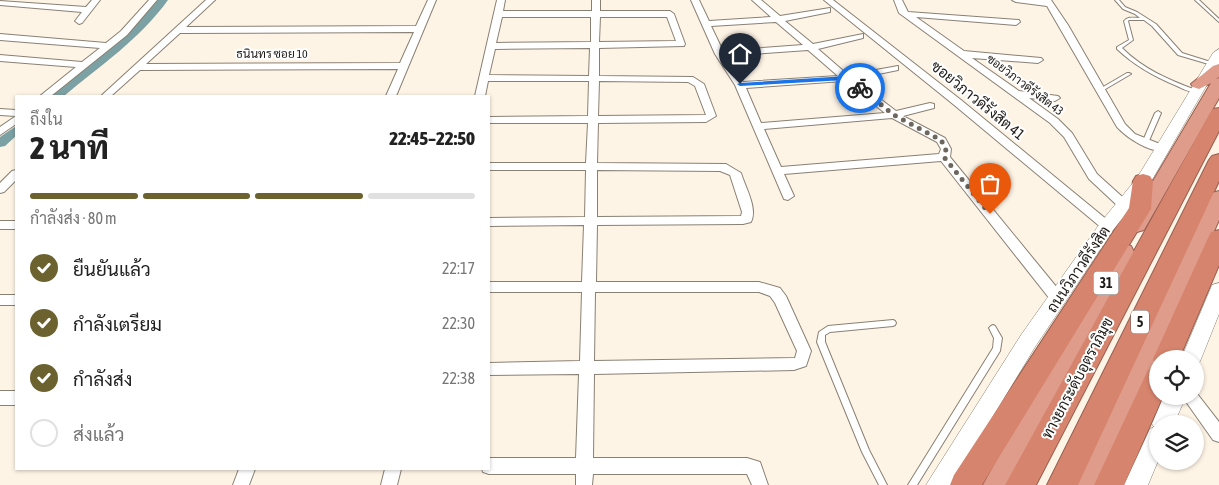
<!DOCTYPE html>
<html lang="th">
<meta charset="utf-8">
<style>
:root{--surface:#fff;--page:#f6f6f6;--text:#222;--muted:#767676;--line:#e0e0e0;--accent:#6c622f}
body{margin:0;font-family:"Asap Condensed",Sarabun,sans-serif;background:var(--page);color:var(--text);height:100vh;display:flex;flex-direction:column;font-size:19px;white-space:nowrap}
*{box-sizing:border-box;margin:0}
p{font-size:16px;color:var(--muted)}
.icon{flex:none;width:28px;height:28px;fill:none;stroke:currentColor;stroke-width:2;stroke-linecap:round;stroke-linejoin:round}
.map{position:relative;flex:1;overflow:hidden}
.details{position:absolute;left:15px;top:95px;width:475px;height:375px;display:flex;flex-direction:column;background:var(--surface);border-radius:0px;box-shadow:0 1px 4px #0004}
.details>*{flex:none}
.buttons{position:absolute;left:1149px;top:350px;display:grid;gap:10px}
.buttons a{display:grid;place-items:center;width:55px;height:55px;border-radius:50%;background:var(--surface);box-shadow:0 1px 4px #0004;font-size:25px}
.pin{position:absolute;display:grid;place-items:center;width:42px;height:42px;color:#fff;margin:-51px -21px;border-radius:50% 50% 50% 0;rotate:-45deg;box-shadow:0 0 5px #0007}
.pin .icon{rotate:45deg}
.courier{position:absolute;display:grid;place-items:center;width:50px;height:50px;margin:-25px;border:4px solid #1a73e8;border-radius:50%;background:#fff;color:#222;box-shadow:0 1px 6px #0007}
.headline em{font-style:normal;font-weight:800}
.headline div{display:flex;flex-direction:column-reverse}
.headline{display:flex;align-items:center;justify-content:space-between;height:85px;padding:0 15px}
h1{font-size:32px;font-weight:800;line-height:38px}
.bar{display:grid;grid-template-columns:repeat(4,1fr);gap:8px 5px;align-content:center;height:60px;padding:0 15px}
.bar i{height:6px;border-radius:4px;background:var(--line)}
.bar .on{background:var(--accent)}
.bar p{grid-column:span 4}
ol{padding:0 15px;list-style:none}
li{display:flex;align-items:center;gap:15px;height:55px}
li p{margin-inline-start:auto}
li .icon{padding:5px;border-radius:50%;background:var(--accent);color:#fff;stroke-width:4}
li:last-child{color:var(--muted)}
li i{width:28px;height:28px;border:2px solid var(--line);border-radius:50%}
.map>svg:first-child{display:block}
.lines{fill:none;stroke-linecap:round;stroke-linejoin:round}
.canal{fill:#7ca1a4;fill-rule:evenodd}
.service-casing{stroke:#898074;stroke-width:2}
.minor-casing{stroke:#898074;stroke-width:2}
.secondary-casing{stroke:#898074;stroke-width:1}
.trunk-casing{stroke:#965f4f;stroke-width:2}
.motorway-casing{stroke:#965f4f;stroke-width:2}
.service{fill:#fff;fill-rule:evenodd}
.minor{fill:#fff;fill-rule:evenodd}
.secondary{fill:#fff;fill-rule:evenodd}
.trunk{fill:#df9c8b;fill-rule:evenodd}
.motorway{fill:#d7846e;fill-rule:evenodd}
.route{fill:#1a73e8}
.done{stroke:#6c665f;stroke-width:5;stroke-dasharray:0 9}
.labels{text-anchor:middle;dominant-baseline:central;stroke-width:4;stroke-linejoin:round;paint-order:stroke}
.far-street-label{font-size:12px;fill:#1e1a16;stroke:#fff}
.shield{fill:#fff;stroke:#625f5c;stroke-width:1}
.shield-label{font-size:14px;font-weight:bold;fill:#1e1a16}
.street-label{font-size:15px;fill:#1e1a16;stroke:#fff}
</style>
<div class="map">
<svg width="1219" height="485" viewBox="0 0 1219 485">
<rect width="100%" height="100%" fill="#fef4e6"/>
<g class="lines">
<path class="canal" d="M158,0H168C140,39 100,66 64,96H51L125,36Z
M16,126V136L5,146L0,147V137Z"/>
<defs>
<path id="service" d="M1115,0H1119L1125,7L1137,12L1156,24L1182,53L1214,63V64L1212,65L1178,55L1152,26L1144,20H1129L1128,21L1133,40L1122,48C1143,69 1169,80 1196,90V92C1189,92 1183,89 1177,86C1155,77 1135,66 1117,49V47L1129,40L1124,21C1128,16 1134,18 1140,18L1135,14L1123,9Z
M1195,0H1199L1219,19V22Z
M1127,73H1129L1131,74L1102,91H1098V90Z
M1158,111L1161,113L1148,143L1147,144H1143L1142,143L1155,113Z
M893,320L895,321L896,323L895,325L893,326L830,332L825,335V342L869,450L887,485H879L862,452L817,342L819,332L828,326Z
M993,325L995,326L1002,338L1000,351L917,485H908L993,348L994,338L989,328L991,326Z"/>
<path id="minor" d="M92,0H100L82,23L79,24L75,21L82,12L0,5V1L86,7Z
M149,0H157L127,35L51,96H40L76,67L0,61V55L82,62L100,48L0,40V34L106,43L121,31Z
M206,0H215L186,27L416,26L428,0H436L396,96H386L398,69L140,70L111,96H101ZM414,32L400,63L146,64L180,33Z
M497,0H505L503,11H592V0H600V11H670L674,14L685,44L684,46L599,48V76L693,77L704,84L716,116L706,122L598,123L597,163L726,164L741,173C745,187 758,208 751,222L743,224L597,225L596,282H759L780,288L786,296L811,351L806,366L794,370L594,374L593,458H747L760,462L768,485H752L747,474H593L592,485H576V474H489L483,472L482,469H489V458H576L579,374L489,375V363L580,361L582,292H489V282H582L584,225L489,226V218L585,217L586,170H489V163H586L588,123H489V117L588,116L589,81H488L485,96H475ZM502,17H591V42L496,43ZM600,17H667L676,41L599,42ZM590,48L589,76L489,75L495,49ZM599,81L688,82L695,86L706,115L598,116ZM597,170L720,171L730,175L742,212L741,216L597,217ZM595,292H759L770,296L775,303L797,351L795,358L594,361Z
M691,0H699L709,21L771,17L752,0H761L780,16L830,8V12L785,21L813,44L863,34V38L818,49L848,75L898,66V70L854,79L896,111L930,103L934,104V108L903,116L945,138L951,149L950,157L1063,295L1065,299L1063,303L1058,304L1053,303L941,161L784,174L794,196L788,200L784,199L735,85L715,54ZM776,22L803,45L723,51L711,26ZM808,50L838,76L743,82L726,56ZM844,81L885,113L761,123L746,88ZM892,118L937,142L941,149L939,154L781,167L764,129Z
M824,0H833L961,100L1111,223L1113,226L1111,229H1103L953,104Z
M894,0H902L908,12L1019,20L1020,22L1016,25L916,17L964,51L1041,58L1043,60L1038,63L972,58L1019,91L1058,96L1060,98L1055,101L1029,98L1058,119L1072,133L1097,174L1128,202L1130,205L1128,208H1120L1089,179L1064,137L1050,123L899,13Z
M1012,0H1051L1068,25L1125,124L1135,134L1165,146L1166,148L1165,150C1151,154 1126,137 1117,127L1047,6L1016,2Z
M0,109L16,110V124L0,135V127L16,116L0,115Z
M16,170V180L4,192L0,193V183L12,171Z
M0,221H16V229H0Z
M0,295H16V305H0Z
M0,391H16V405H0Z
M1195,391L1219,422V442L1213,440L1182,396H1195Z
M239,469H255L249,485H233Z
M385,469H401L397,485H381Z"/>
<path id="secondary" d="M1219,49V64L1149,185L1113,230L1035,347L951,485H926L1021,335L1101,222L1137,178L1213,53Z
M1219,283V314L1201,359L1198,365L1195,366V359H1181L1210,290L1212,285Z
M1164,396H1186L1174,424H1158V461L1148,485H1124L1150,429L1154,427L1152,424Z"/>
<path id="trunk" d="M1219,64V77L1216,79L1219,78V98L1144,230L1137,232L1130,230L1127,225L1211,83L1199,89L1193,87L1191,84L1213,66Z
M1219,191V220L1103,479L1099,485H1070L1209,198L1212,193Z
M1123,244L1131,246L1134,252L1012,485H983L1115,246Z"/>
<path id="motorway" d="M1219,108V131L1036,485H1005L1210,113L1213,109Z
M1219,154V181L1078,485H1047L1209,160L1212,156Z
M1143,174L1150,176L1153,181L1151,209L982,485H950L954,475L1129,208L1133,181L1136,176Z
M1219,230V265L1179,359H1158V396H1163L1124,485H1094L1148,370L1157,367L1153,359L1208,238L1211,232Z"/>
</defs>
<use href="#service" class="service-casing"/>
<use href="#minor" class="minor-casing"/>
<use href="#secondary" class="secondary-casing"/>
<use href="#trunk" class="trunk-casing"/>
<use href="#motorway" class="motorway-casing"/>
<use href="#service" class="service"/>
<use href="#minor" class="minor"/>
<use href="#secondary" class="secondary"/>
<use href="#trunk" class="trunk"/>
<use href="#motorway" class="motorway"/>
</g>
<path class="route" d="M846,76L862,87V90H858L845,80L740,86L737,84L740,83Z"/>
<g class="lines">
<path class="done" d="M860,88L894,115L941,140L946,149L944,157L990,214"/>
</g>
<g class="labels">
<g class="far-street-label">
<text x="272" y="54">ธนินทร ซอย 10</text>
<text transform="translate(1025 85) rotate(37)">ซอยวิภาวดีรังสิต 43</text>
</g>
<g class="shield">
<rect x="1093.5" y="271.5" width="25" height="23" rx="4"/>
<rect x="1131" y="310.5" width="18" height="23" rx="4"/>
</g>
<g class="shield-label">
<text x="1106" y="283">31</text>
<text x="1140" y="322">5</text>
</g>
<g class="street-label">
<text transform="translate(978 100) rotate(39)">ซอยวิภาวดีรังสิต 41</text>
<text transform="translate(1078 269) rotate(-56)">ถนนวิภาวดีรังสิต</text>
<text transform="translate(1077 378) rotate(-62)">ทางยกระดับอุตราภิมุข</text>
</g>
</g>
</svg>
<div class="buttons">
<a><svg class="icon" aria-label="locate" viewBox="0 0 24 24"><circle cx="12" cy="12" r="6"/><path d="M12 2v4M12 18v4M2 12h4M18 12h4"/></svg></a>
<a><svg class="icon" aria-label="layers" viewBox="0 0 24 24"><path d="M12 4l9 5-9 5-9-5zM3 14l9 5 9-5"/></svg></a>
</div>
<div class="pin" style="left:990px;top:214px;background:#ea580c"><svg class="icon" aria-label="bag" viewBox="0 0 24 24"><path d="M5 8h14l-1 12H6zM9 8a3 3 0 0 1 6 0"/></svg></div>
<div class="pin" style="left:740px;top:84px;background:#1f2937"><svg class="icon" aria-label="home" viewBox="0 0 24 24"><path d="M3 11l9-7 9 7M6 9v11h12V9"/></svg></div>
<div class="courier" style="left:860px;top:88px"><svg class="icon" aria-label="bike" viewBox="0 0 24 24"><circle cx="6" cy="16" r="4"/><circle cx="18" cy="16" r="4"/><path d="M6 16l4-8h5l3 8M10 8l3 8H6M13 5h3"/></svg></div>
<section class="details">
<div class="headline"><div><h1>2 นาที</h1><p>ถึงใน</p></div><em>22:45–22:50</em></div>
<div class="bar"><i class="on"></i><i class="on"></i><i class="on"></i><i></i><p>กำลังส่ง · 80 m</p></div>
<ol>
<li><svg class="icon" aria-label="check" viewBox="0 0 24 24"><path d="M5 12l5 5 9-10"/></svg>ยืนยันแล้ว<p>22:17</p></li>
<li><svg class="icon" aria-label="check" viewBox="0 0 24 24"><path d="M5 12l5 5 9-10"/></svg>กำลังเตรียม<p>22:30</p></li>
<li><svg class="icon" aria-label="check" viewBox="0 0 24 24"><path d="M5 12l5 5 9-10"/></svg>กำลังส่ง<p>22:38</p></li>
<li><i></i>ส่งแล้ว</li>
</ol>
</section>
</div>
